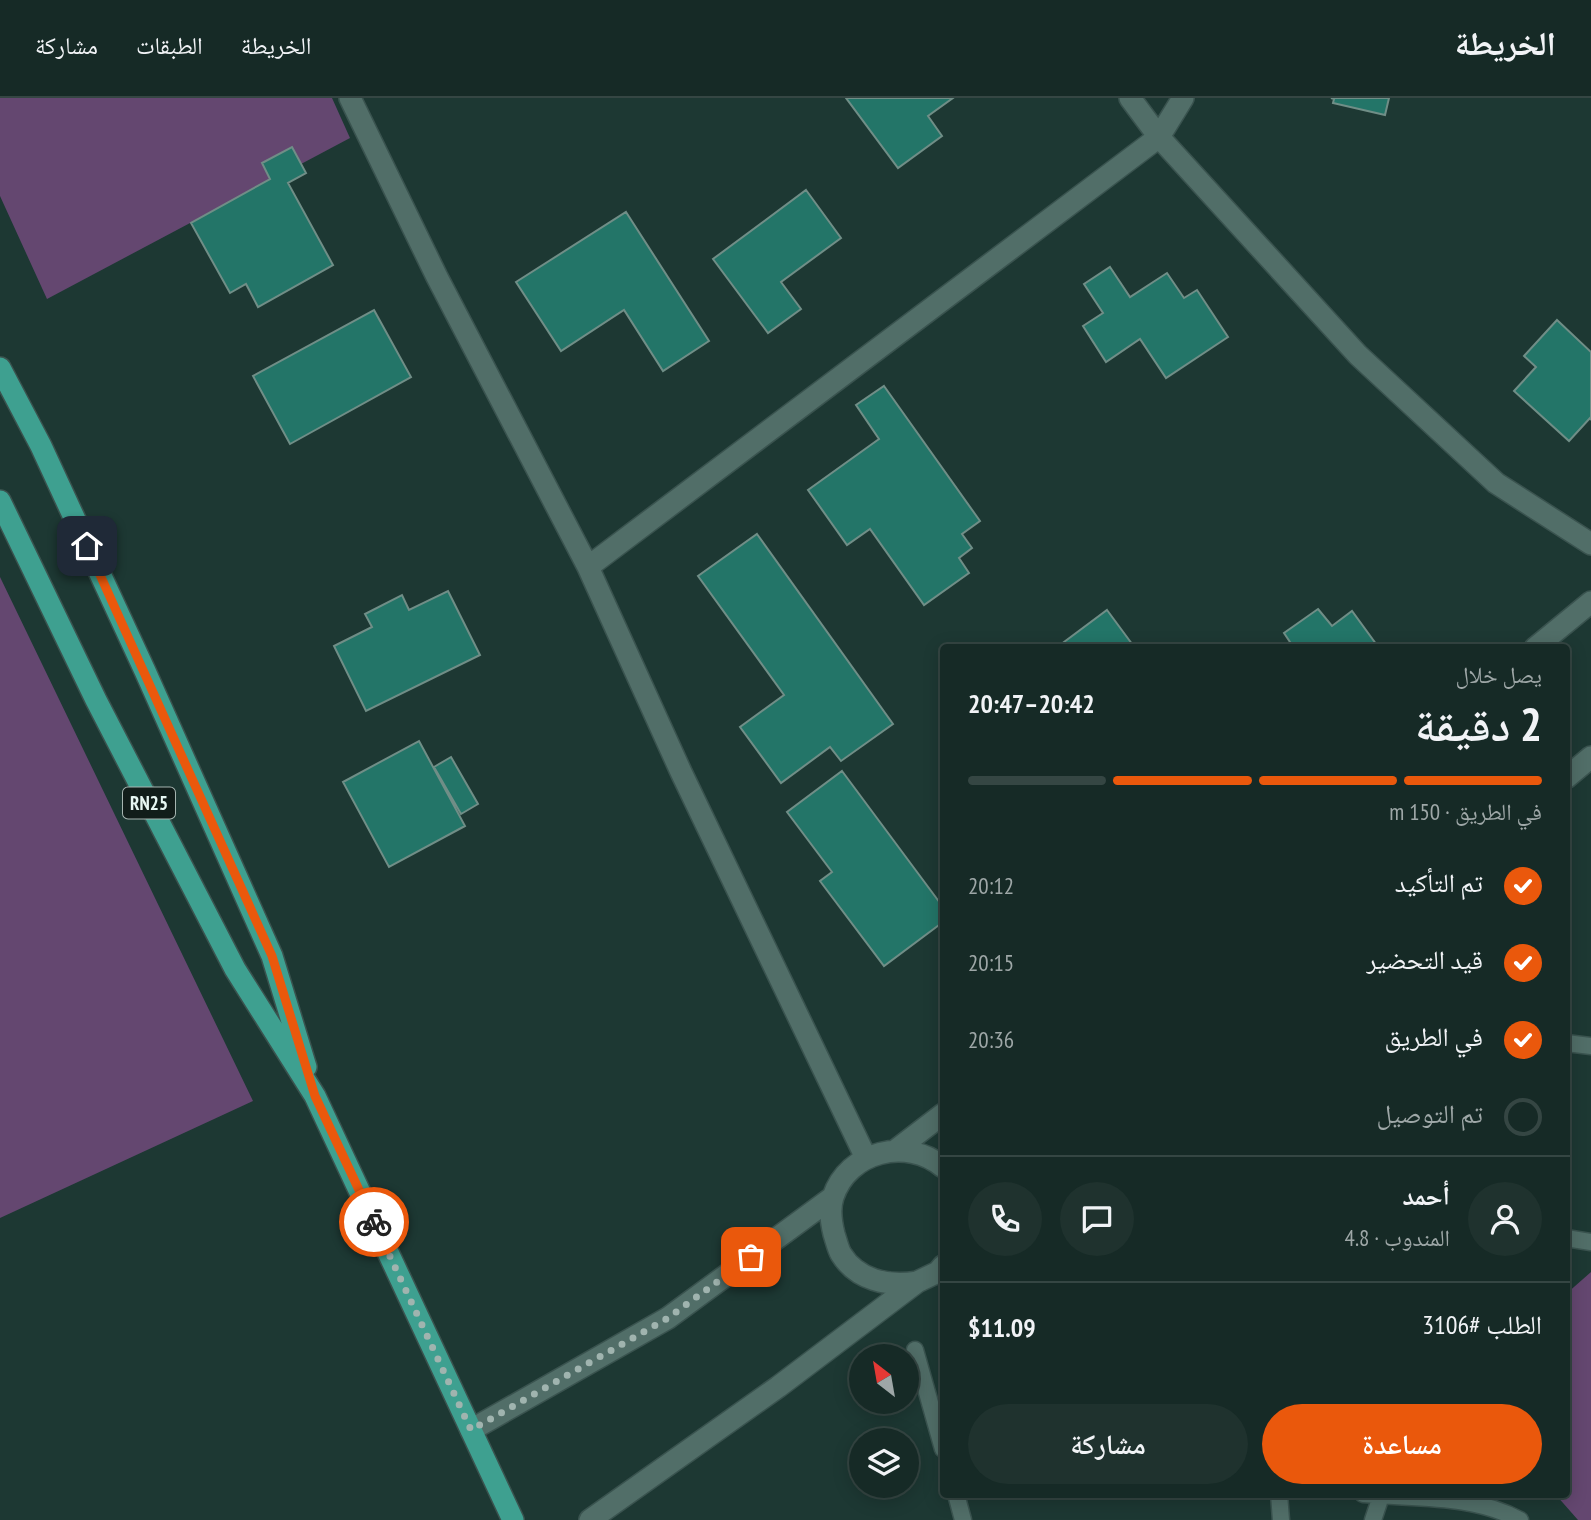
<!DOCTYPE html>
<html lang="ar">
<meta charset="utf-8">
<style>
:root{--surface:#162a26;--page:#1f322e;--text:#f1f3f6;--muted:#9ea7a7;--line:#354643;--accent:#ea580c}
body{margin:0;font-family:"PT Sans Narrow","Noto Naskh Arabic",sans-serif;background:var(--page);color:var(--text);direction:rtl;height:100vh;display:flex;flex-direction:column;font-size:26px;white-space:nowrap}
*{box-sizing:border-box;margin:0}
p{font-size:23px;color:var(--muted)}
.icon{flex:none;width:38px;height:38px;fill:none;stroke:currentColor;stroke-width:2;stroke-linecap:round;stroke-linejoin:round}
.map{position:relative;flex:1;overflow:hidden;direction:ltr}
.drawer{position:absolute;left:940px;top:546px;width:630px;height:854px;display:flex;flex-direction:column;background:var(--surface);border-radius:7px;box-shadow:0 4px 18px #0003,0 0 0 2px var(--line);direction:rtl}
.drawer>*{flex:none}
.needle{width:46px;rotate:329deg}
.tools{position:absolute;left:849px;top:1246px;display:grid;gap:14px}
.tools a{display:grid;place-items:center;width:70px;height:70px;border-radius:50%;background:var(--surface);box-shadow:0 4px 18px #0003,0 0 0 2px var(--line);font-size:35px}
.pin{position:absolute;display:grid;place-items:center;width:60px;height:60px;color:#fff;margin:-30px;border-radius:14px;box-shadow:0 4px 10px #0006}
.courier{position:absolute;display:grid;place-items:center;width:70px;height:70px;margin:-35px;border:5px solid #ea580c;border-radius:50%;background:#fff;color:#222;box-shadow:0 2px 9px #0007}
.headline em{font-style:normal;font-weight:600}
.headline div{display:flex;flex-direction:column-reverse}
.headline{display:flex;align-items:center;justify-content:space-between;height:119px;padding:0 28px}
h1{font-size:46px;font-weight:600;line-height:52px}
.bar{display:grid;grid-template-columns:repeat(4,1fr);gap:10px 7px;align-content:center;height:84px;padding:0 28px}
.bar i{height:9px;border-radius:5px;background:var(--line)}
.bar .selected{background:var(--accent)}
.bar p{grid-column:span 4}
.line{display:flex;align-items:center;gap:18px;padding:0 28px;border-top:2px solid var(--line)}
.line div{flex:1}
.round{display:grid;place-items:center;flex:none;width:74px;height:74px;border-radius:37px;background:var(--page)}
ol{padding:0 28px;list-style:none}
li{display:flex;align-items:center;gap:21px;height:77px}
li p{margin-inline-start:auto}
li .icon{padding:7px;border-radius:50%;background:var(--accent);color:#fff;stroke-width:4}
li:last-child{color:var(--muted)}
li i{width:38px;height:38px;border:4px solid var(--line);border-radius:50%}
.button{display:flex;gap:14px;margin-top:auto;padding:14px 28px}
.button a{flex:1;height:80px;border-radius:42px;background:var(--accent);color:#fff;font-size:28px;font-weight:600;line-height:80px;text-align:center}
.button a+a{background:var(--page);color:var(--text)}
header{display:flex;align-items:center;gap:42px;box-sizing:border-box;height:98px;padding:0 35px;background:var(--surface);border-bottom:2px solid var(--line)}
header strong{font-size:33px}
nav{display:flex;gap:38px;margin-inline-start:auto;font-size:24px}
.map>svg:first-child{display:block}
.green{fill:#644770}
.building{fill:#237568;stroke:#708e87;stroke-width:2}
.lines{fill:none;stroke-linecap:round;stroke-linejoin:round}
.lane-casing{stroke:#3a534f;stroke-width:19}
.street-casing{stroke:#3a534f;stroke-width:24}
.primary-casing{stroke:#3a534f;stroke-width:24}
.lane{stroke:#516e68;stroke-width:16}
.street{stroke:#516e68;stroke-width:21}
.primary{stroke:#3ea090;stroke-width:21}
.done{stroke:#a0b4af;stroke-width:7;stroke-dasharray:0 12.6}
.route{stroke:#ea580c;stroke-width:9}
.labels{text-anchor:middle;dominant-baseline:central;stroke-width:5;stroke-linejoin:round;paint-order:stroke}
.shield{fill:#111d1a;stroke:#a6b5b1;stroke-width:2}
.shield-label{font-size:19px;font-weight:bold;fill:#e6f6f2}
</style>
<header>
<strong>الخريطة</strong>
<nav><a>الخريطة</a><a>الطبقات</a><a>مشاركة</a></nav>
</header>
<div class="map">
<svg width="1591" height="1422" viewBox="0 0 1591 1422">
<rect width="100%" height="100%" fill="#1d3833"/>
<path class="green" d="M0,0H332L350,40L47,201L0,98Z
M0,479L253,1003L0,1120Z
M1591,1174V1422H1578L1556,1397L1566,1396V1196Z"/>
<path class="building" d="M846,0H953L928,18L942,38L898,70Z
M1331,0H1389L1385,17L1333,5L1334,1Z
M292,49L306,75L288,85L333,167L258,209L246,186L230,195L191,125L270,81L262,65Z
M806,92L841,140L781,184L801,211L768,235L713,161Z
M626,114L709,243L663,273L624,212L561,253L516,184Z
M1110,169L1130,199L1167,175L1184,200L1197,192L1228,239L1166,280L1140,241L1106,264L1083,228L1103,215L1084,186Z
M374,212L411,279L290,346L253,278Z
M1557,222L1591,254V322L1590,320L1569,343L1514,293L1536,269L1524,258Z
M884,288L980,423L962,436L972,450L959,460L969,475L924,507L870,431L847,447L808,392L879,341L856,307Z
M757,436L893,626L841,663L830,649L781,685L740,629L784,597L698,478Z
M448,493L480,557L366,613L334,548L372,529L365,516L402,497L409,512Z
M1318,511L1332,528L1352,513L1379,550H1294L1284,535Z
M1107,512L1135,550H1056Z
M419,643L465,728L389,769L343,684Z
M451,659L478,706L461,716L434,669Z
M842,673L943,809V824L884,868L820,783L832,774L787,714Z"/>
<g class="lines">
<defs>
<path id="lane" d="M1566,945L1591,948
M1566,1140L1591,1144
M915,1252L943,1351
M956,1396L963,1422
M1279,1396L1281,1422
M1363,1396C1416,1401 1472,1396 1520,1422
M1373,1422L1381,1398"/>
<path id="street" d="M350,0L437,179L588,469L681,674L866,1060
M1130,0L1159,39L1358,257L1496,385L1591,446
M588,469L1159,39L1183,0
M1535,550L1591,504
M1566,680L1591,659
M896,1052L943,1016
M917,1184C888,1189 857,1182 841,1156C838,1151 836,1142 834,1136C831,1124 829,1111 833,1099C848,1053 907,1039 943,1069
M471,1332L668,1220L833,1099
M590,1422L778,1289L917,1184L938,1174L943,1168"/>
<path id="primary" d="M0,270L41,348L145,573L272,858L306,969
M0,403L96,602L235,871L315,998L513,1422"/>
</defs>
<use href="#lane" class="lane-casing"/>
<use href="#street" class="street-casing"/>
<use href="#primary" class="primary-casing"/>
<use href="#lane" class="lane"/>
<use href="#street" class="street"/>
<use href="#primary" class="primary"/>
</g>
<g class="lines">
<path class="done" d="M374,1124L471,1332L668,1220L751,1159"/>
<path class="route" d="M87,448L272,858L315,998L374,1124"/>
</g>
<g class="labels">
<rect class="shield" x="123" y="689.5" width="52" height="31" rx="5"/>
<g class="shield-label">
<text x="149" y="705">RN25</text>
</g>
</g>
</svg>
<div class="tools">
<a><svg class="needle" viewBox="-14 -14 28 28"><path d="M0-13l5 13h-10z" fill="#e53935"/><path d="M0 13l5-13h-10z" fill="#9ea7a7"/></svg></a>
<a><svg class="icon" aria-label="layers" viewBox="0 0 24 24"><path d="M12 4l9 5-9 5-9-5zM3 14l9 5 9-5"/></svg></a>
</div>
<div class="pin" style="left:751px;top:1159px;background:#ea580c"><svg class="icon" aria-label="bag" viewBox="0 0 24 24"><path d="M5 8h14l-1 12H6zM9 8a3 3 0 0 1 6 0"/></svg></div>
<div class="pin" style="left:87px;top:448px;background:#1f2937"><svg class="icon" aria-label="home" viewBox="0 0 24 24"><path d="M3 11l9-7 9 7M6 9v11h12V9"/></svg></div>
<div class="courier" style="left:374px;top:1124px"><svg class="icon" aria-label="bike" viewBox="0 0 24 24"><circle cx="6" cy="16" r="4"/><circle cx="18" cy="16" r="4"/><path d="M6 16l4-8h5l3 8M10 8l3 8H6M13 5h3"/></svg></div>
<section class="drawer">
<div class="headline"><div><h1>2 دقيقة</h1><p>يصل خلال</p></div><em>20:42–20:47</em></div>
<div class="bar"><i class="selected"></i><i class="selected"></i><i class="selected"></i><i></i><p>في الطريق · 150 m</p></div>
<ol>
<li><svg class="icon" aria-label="check" viewBox="0 0 24 24"><path d="M5 12l5 5 9-10"/></svg>تم التأكيد<p>20:12</p></li>
<li><svg class="icon" aria-label="check" viewBox="0 0 24 24"><path d="M5 12l5 5 9-10"/></svg>قيد التحضير<p>20:15</p></li>
<li><svg class="icon" aria-label="check" viewBox="0 0 24 24"><path d="M5 12l5 5 9-10"/></svg>في الطريق<p>20:36</p></li>
<li><i></i>تم التوصيل</li>
</ol>
<div class="line" style="height:126px"><a class="round"><svg class="icon" aria-label="person" viewBox="0 0 24 24"><circle cx="12" cy="8" r="4"/><path d="M4 21q1-7 8-7t8 7"/></svg></a><div><b>أحمد</b><p>المندوب · 4.8</p></div><a class="round"><svg class="icon" aria-label="chat" viewBox="0 0 24 24"><path d="M4 5h16v11H9l-5 4z"/></svg></a><a class="round"><svg class="icon" aria-label="phone" viewBox="0 0 24 24"><path d="M5 4h4l2 5-3 2q2 4 5 5l2-3 5 2v4C11 20 4 13 5 4z"/></svg></a></div>
<div class="line" style="height:91px"><div>الطلب #3106</div><b>$11.09</b></div>
<div class="button"><a>مساعدة</a><a>مشاركة</a></div>
</section>
</div>
